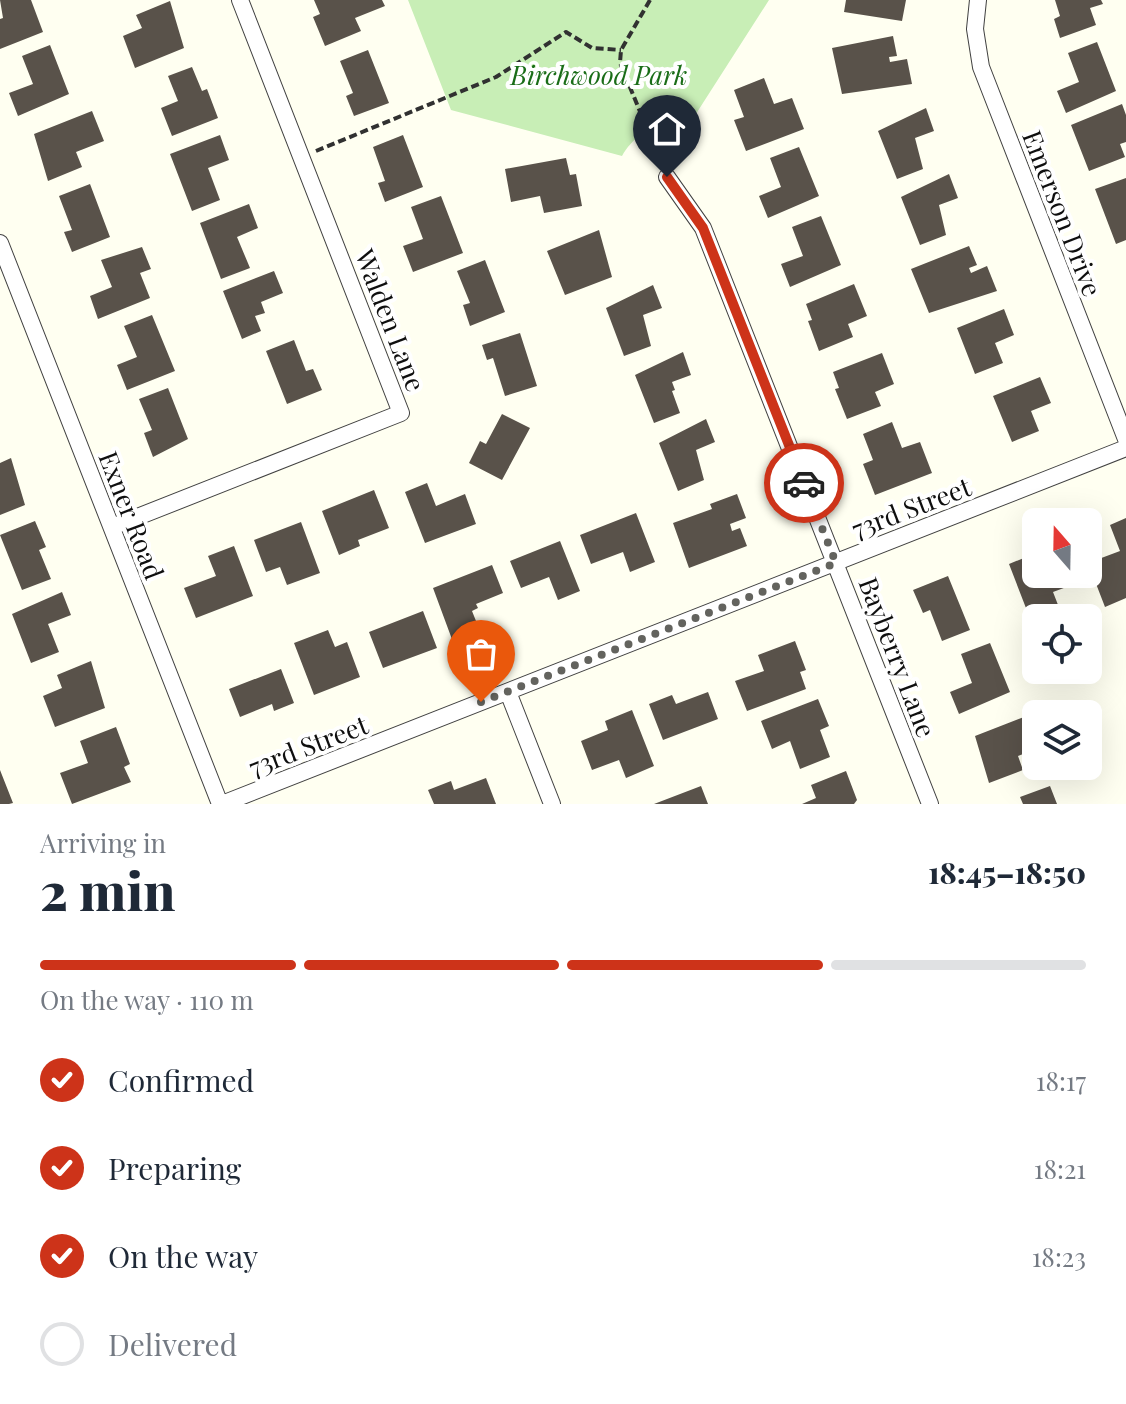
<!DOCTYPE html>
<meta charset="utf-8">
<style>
:root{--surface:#fff;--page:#f2f2f3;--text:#1f2937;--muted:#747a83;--line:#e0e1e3;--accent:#cd3319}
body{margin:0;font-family:"Playfair Display",serif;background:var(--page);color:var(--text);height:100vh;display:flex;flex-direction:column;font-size:30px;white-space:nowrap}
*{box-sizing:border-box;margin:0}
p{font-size:26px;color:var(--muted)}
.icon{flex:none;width:44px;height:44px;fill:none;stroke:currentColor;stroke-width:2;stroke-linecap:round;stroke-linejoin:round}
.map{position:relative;height:804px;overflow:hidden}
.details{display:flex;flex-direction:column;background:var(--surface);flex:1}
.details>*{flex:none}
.needle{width:52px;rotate:340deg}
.buttons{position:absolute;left:1022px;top:508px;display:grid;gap:16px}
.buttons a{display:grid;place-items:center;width:80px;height:80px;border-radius:12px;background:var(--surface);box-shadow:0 8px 32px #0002;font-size:40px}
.pin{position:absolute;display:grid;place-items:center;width:68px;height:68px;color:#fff;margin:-82px -34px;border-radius:50% 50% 50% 0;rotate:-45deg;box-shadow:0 0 8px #0007}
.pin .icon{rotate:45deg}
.courier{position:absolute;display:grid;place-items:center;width:80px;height:80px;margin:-40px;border:6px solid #cd3319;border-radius:50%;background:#fff;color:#222;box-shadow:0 2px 10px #0007}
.head em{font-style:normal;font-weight:800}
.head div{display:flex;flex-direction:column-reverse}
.head{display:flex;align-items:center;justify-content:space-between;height:136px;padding:0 40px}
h1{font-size:52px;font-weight:800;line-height:60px}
.bar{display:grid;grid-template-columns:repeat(4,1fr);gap:12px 8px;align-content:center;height:96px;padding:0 40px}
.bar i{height:10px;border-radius:6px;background:var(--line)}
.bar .active{background:var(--accent)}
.bar p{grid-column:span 4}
ol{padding:0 40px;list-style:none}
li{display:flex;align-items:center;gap:24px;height:88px}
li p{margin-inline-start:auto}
li .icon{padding:8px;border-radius:50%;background:var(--accent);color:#fff;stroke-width:4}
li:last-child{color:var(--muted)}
li i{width:44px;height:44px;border:4px solid var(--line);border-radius:50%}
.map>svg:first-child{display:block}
.green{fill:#c8eeb6}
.building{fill:#59524a}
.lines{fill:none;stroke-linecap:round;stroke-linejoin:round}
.street-casing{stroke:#424242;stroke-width:18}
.path{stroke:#313131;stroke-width:4;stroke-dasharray:8 4;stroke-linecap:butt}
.street{stroke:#fff;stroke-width:16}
.done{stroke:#63635e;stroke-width:8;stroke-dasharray:0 14.4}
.route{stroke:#cd3319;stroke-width:10}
.labels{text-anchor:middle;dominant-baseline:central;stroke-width:8;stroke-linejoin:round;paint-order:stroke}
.park-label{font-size:26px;font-style:italic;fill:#1a6d18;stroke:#fff}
.street-label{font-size:26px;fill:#0f0f0f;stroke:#fff}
</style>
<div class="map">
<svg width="1126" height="804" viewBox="0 0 1126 804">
<rect width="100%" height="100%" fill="#fffff1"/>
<path class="green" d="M408,0H769L685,131C659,120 635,133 622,156L451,110Z"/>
<path class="building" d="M0,0H31L43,32L0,49V19L3,18Z
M314,0H382L385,6L355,18L361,31L325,46L313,17L320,14Z
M846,0H906L902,21L844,12Z
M1055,0H1101L1103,4L1090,8L1096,25L1060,38L1054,19L1060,16Z
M170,1L184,48L135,68L123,36L142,28L136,15Z
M893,36L897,56L889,57L890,62L907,59L912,84L842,94L832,48Z
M1097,42L1116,91L1066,113L1057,91L1079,82L1068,53Z
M50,45L69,94L18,116L9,93L33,84L22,56Z
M368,50L389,103L354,116L346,96L353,93L340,61Z
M192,67L202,91L207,89L218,118L172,136L161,108L178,101L168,76Z
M764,78L774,104L792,98L804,129L746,151L734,120L744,117L734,90Z
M1122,104L1126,115V142L1120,144L1125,157L1089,171L1071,125Z
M926,108L934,131L915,138L923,169L897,179L878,131Z
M92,111L104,141L76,152L82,167L48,181L34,134Z
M220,135L229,160L208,168L220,200L192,211L170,154Z
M403,135L423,187L385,202L378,183L385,181L373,147Z
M799,147L819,196L768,218L759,196L781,187L770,158Z
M566,158L570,175L576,174L582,206L544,213L540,196L511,202L505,169Z
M949,174L958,198L939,205L946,235L920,245L901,197Z
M1126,178V240L1116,244L1095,189Z
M90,184L110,237L72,252L64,232L72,230L59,196Z
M441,196L463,253L413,272L403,246L423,239L411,207Z
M249,204L258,228L237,237L250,268L221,279L200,223Z
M821,216L841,265L790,287L781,264L803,256L792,227Z
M599,230L612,277L565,295L547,251Z
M969,246L977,265L969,268L971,273L987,266L997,291L929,313L911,269Z
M142,247L151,269L140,273L150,298L98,319L90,296L112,287L101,260Z
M485,260L505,312L470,326L463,305L470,303L457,271Z
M274,271L283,293L261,302L265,313L255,316L261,331L242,339L223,291Z
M854,284L867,316L848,324L853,337L819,351L808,321L812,320L806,304Z
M653,285L662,308L643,315L651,346L624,356L606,308Z
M1004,309L1014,335L995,343L1003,363L975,374L957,328Z
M152,315L175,371L127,390L117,365L137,357L124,326Z
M520,333L537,386L505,396L493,358L487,360L482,345Z
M294,340L306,371L313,369L322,390L287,404L266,351Z
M683,352L691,375L672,382L675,390L672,391L680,413L654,423L635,375Z
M882,353L894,384L875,392L881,406L847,419L835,389L839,388L833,372Z
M1040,377L1051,403L1031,411L1039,431L1012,442L993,396Z
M168,388L188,439L153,457L144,433L152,430L139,399Z
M502,414L530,428L502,480L469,463L480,441L486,444Z
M706,419L715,442L696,450L704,480L678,491L659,443Z
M892,422L902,448L920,442L932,473L875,495L863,464L873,460L863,434Z
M11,458L25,505L0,515V463Z
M427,483L436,506L465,494L476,524L425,543L405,492Z
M374,490L389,528L358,540L360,546L339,555L322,511Z
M737,494L746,518L730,524L732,531L740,528L747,546L689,568L673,523L712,509L710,504Z
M636,513L655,562L630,572L623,552L591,564L580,535Z
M1126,518V598L1105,607L1088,563L1120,551L1110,525Z
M35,521L46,547L39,550L51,579L22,590L0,535Z
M301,522L320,573L287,585L280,567L266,572L254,540Z
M560,541L580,591L558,600L549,577L521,588L510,561Z
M234,546L253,596L196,618L184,588L216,576L208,556Z
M1036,553V574H1077L1080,582L1053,592L1060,610L1031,621L1009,564Z
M492,565L503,593L476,604L478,608L472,611L480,631L453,642L433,588Z
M948,576L970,630L942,641L930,610L923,613L913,590Z
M62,592L71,615L48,624L59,652L31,663L12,614Z
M423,611L437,648L383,668L369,632Z
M328,630L335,647L347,642L360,677L314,695L294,643Z
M795,641L806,670L800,672L806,689L747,711L735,681L764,671L758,655Z
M990,643L1010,692L959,714L950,692L972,683L961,654Z
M91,661L105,708L55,727L43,696L62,688L57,675Z
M281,669L294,703L274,711L272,704L240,717L229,689Z
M708,692L718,719L663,740L649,704L672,695L676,704Z
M818,699L829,726L820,730L830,757L800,769L790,741L772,749L761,721Z
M632,710L654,766L626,778L619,760L592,770L581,741L608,730L605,721Z
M1024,717L1036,749L1018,756L1023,770L989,783L975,736Z
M116,727L130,764L124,767L131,782L72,804L60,773L88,763L80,741Z
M0,770L13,803L9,804H0Z
M846,771L857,800L854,804H802L816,798L811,785Z
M486,778L496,804H434L428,790L451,781L454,790Z
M701,786L708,804H654Z
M1050,786L1057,804H1023L1020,797Z"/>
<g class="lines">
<defs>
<path id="street" d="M978,0L975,29L981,67L1126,439
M667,177L703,228L930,804
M0,243L220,804
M112,527L401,413L240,0
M508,692L552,804
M222,804L1126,448"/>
</defs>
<use href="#street" class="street-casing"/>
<path class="path" d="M650,0L621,50L620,63L660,160
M316,151L496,77L566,32L592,48L621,50"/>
<use href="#street" class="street"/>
</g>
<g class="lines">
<path class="done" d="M481,702L836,563L804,483"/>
<path class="route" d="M667,177L703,228L804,483"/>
</g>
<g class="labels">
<g class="park-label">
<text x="599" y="74">Birchwood Park</text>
</g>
<g class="street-label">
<text transform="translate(1063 213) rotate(69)">Emerson Drive</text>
<text transform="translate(391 320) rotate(69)">Walden Lane</text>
<text transform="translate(911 507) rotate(-21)">73rd Street</text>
<text transform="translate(132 515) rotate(69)">Exner Road</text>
<text transform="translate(898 657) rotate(69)">Bayberry Lane</text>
<text transform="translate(308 745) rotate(-21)">73rd Street</text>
</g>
</g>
</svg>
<div class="buttons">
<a><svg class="needle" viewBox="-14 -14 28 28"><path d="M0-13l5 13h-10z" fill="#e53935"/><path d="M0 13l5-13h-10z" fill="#747a83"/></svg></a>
<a><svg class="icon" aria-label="locate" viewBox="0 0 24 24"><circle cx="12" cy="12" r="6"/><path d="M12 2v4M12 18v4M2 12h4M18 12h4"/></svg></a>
<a><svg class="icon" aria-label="layers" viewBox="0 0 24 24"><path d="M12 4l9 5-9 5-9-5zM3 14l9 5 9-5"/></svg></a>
</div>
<div class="pin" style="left:481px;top:702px;background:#ea580c"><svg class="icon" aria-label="bag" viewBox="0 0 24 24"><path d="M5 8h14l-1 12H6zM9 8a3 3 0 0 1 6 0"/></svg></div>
<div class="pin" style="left:667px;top:177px;background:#1f2937"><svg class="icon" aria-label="home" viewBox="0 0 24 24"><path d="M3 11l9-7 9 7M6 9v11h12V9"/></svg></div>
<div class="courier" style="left:804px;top:483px"><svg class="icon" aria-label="car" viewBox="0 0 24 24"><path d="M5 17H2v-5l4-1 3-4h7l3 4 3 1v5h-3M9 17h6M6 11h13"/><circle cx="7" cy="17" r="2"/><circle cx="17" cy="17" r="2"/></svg></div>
</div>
<section class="details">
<div class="head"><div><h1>2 min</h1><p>Arriving in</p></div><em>18:45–18:50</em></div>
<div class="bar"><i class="active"></i><i class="active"></i><i class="active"></i><i></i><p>On the way · 110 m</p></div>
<ol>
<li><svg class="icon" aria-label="check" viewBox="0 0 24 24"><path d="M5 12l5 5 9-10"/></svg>Confirmed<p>18:17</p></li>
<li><svg class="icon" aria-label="check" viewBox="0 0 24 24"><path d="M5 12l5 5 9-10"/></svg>Preparing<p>18:21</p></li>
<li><svg class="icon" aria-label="check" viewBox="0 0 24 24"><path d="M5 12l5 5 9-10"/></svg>On the way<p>18:23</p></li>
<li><i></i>Delivered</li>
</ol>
</section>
